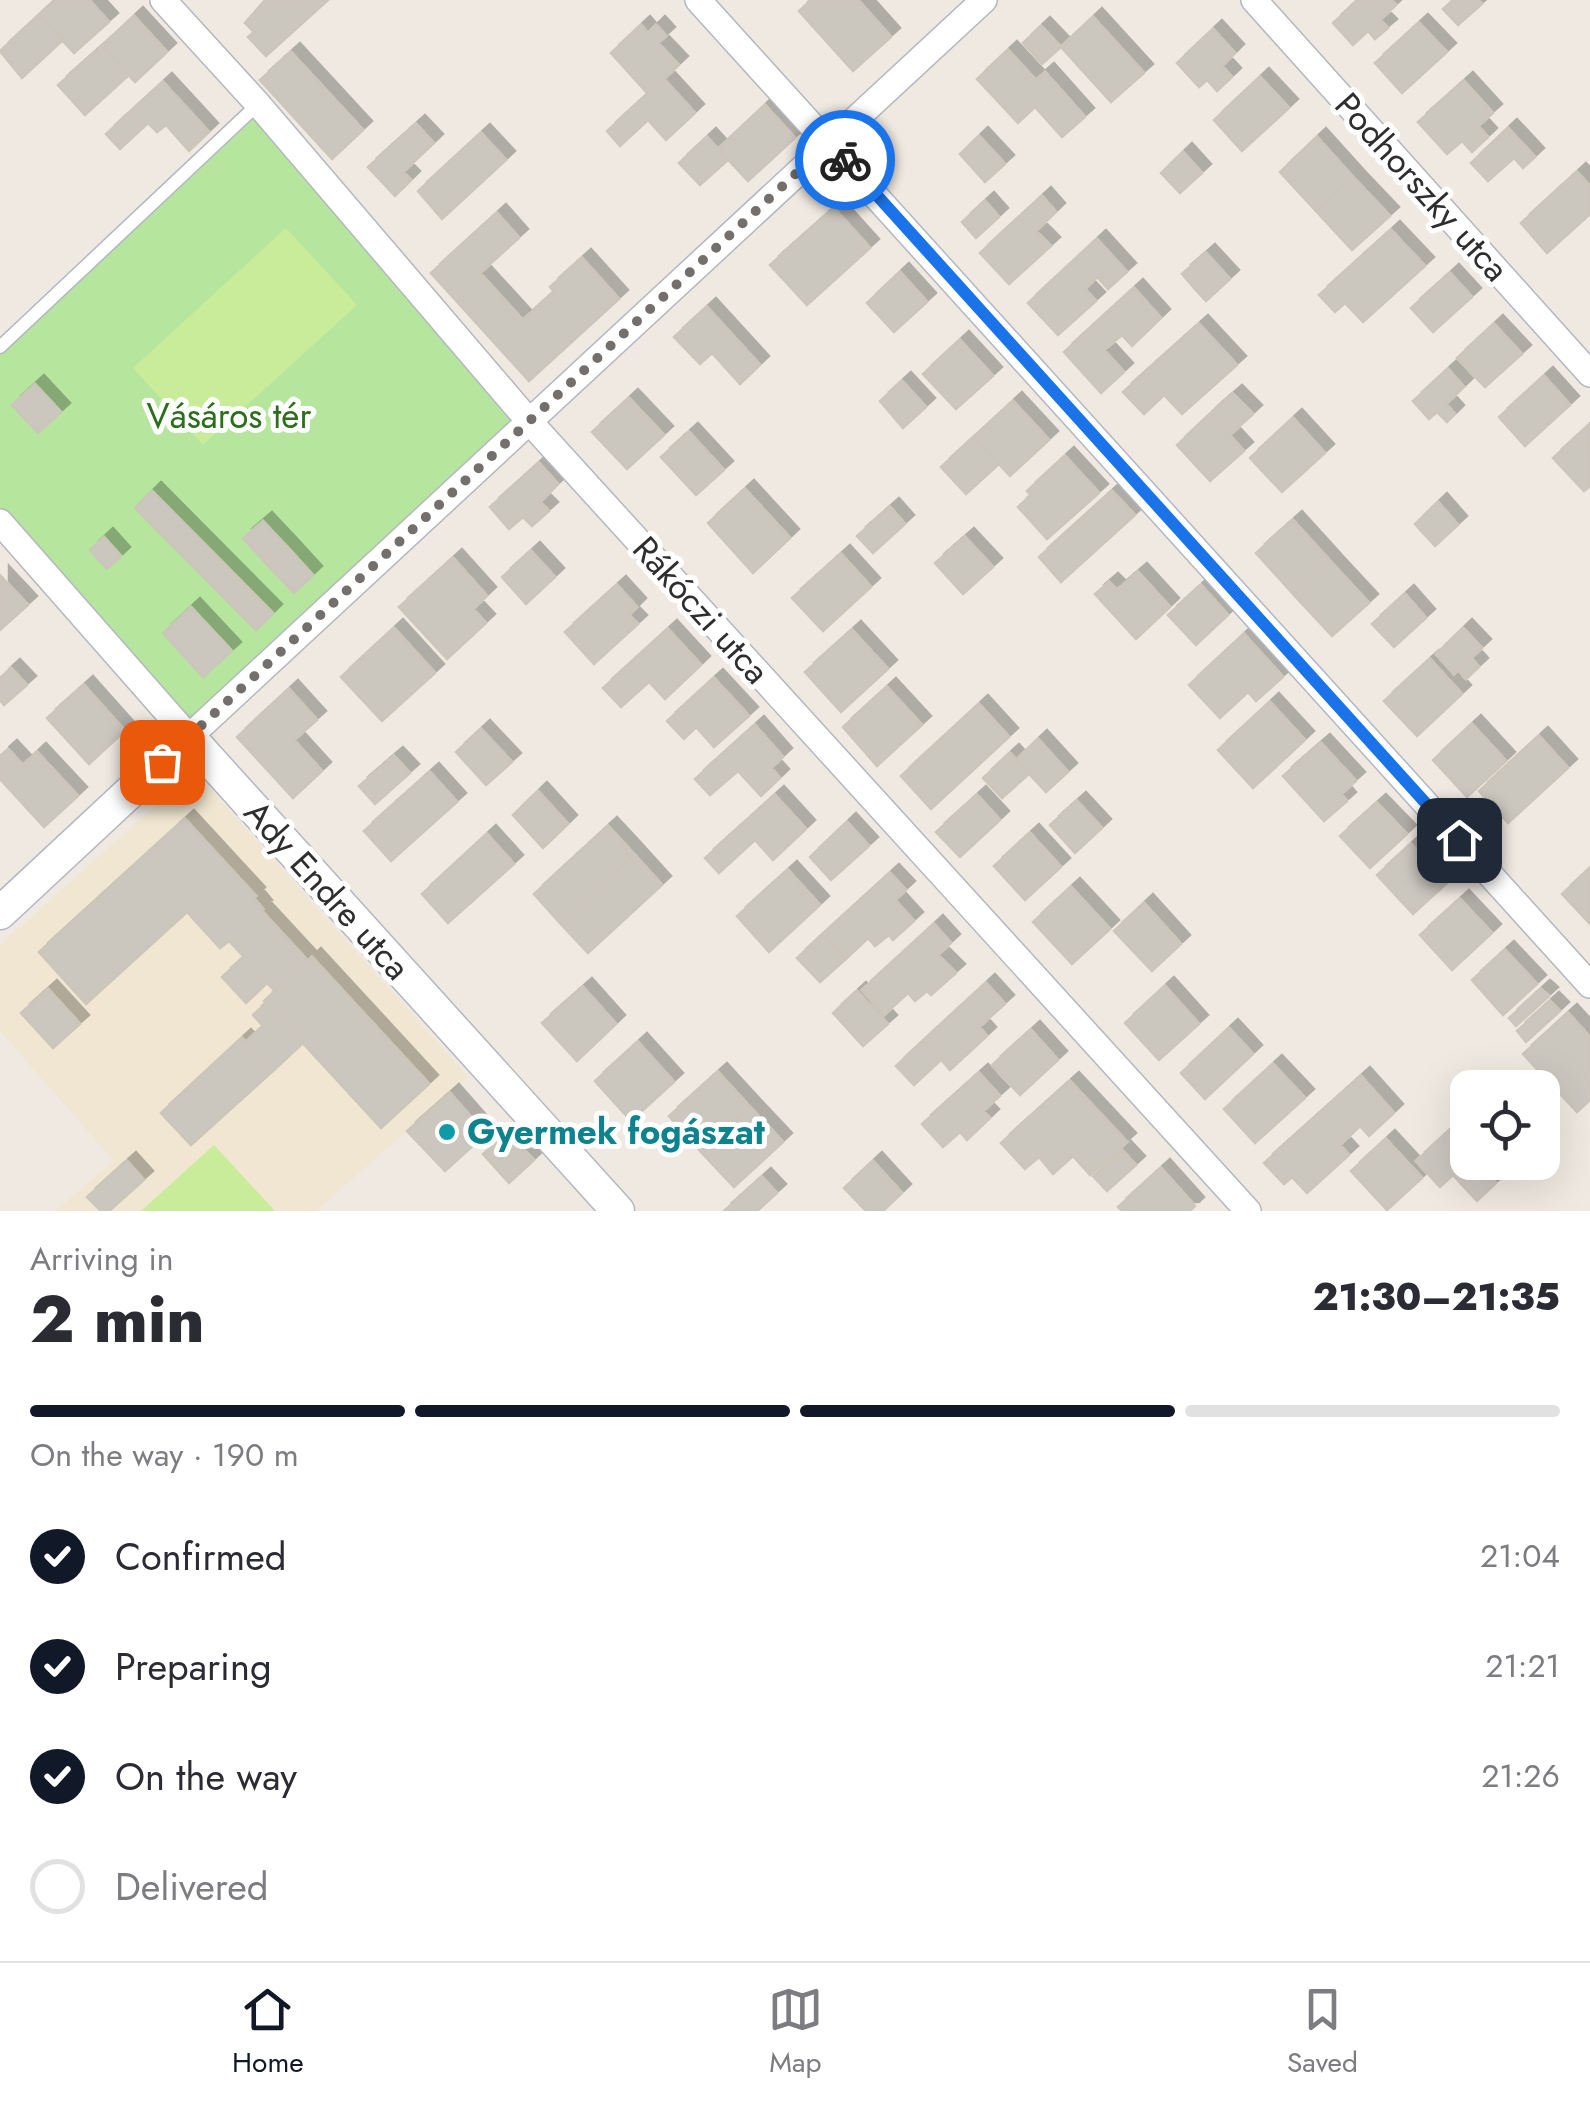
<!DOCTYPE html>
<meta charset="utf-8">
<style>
:root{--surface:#fff;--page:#f2f2f3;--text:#2b2b33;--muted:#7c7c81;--line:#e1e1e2;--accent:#111827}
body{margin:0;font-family:Jost,sans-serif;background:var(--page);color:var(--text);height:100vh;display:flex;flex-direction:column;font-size:38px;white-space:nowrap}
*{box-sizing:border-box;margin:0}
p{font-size:32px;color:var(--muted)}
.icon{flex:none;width:55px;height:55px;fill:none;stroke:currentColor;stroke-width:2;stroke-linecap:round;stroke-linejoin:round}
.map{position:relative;height:1211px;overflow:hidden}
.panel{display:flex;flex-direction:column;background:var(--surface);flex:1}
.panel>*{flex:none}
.fabs{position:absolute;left:1450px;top:1070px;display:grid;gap:20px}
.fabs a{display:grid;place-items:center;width:110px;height:110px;border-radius:20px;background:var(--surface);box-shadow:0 10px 40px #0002;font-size:50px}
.pin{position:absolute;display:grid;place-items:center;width:85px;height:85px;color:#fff;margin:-42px;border-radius:20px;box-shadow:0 5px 15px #0006}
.courier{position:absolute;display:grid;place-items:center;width:100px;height:100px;margin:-50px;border:8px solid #1a73e8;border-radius:50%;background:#fff;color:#222;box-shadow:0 2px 12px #0007}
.head em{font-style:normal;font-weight:800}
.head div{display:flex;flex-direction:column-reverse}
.head{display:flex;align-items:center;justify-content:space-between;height:170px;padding:0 30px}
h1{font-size:65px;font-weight:800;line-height:75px}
.bar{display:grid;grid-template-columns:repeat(4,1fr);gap:15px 10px;align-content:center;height:120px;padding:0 30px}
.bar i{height:12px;border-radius:8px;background:var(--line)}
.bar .current{background:var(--accent)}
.bar p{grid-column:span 4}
ol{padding:0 30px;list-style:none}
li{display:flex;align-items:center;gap:30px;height:110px}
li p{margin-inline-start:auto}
li .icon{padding:10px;border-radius:50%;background:var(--accent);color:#fff;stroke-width:4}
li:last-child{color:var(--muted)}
li i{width:55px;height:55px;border:5px solid var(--line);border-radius:50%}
.tab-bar{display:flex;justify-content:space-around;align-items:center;height:140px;border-top:2px solid var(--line);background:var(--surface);font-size:28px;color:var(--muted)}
.tab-bar a{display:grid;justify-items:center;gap:5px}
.tab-bar .current{color:var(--accent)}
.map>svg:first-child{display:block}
.education{fill:#f0e6d1}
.green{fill:#b6e59e}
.pitch{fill:#c9ec9a}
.building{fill:#cbc7bf;stroke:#cbc5ba;stroke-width:2.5;filter:url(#shadow)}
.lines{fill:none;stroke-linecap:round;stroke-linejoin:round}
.service-casing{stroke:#b4b7c1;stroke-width:15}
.minor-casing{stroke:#b4b7c1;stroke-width:28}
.tertiary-casing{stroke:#b4b7c1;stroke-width:35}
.service{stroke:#fff;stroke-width:12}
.minor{stroke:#fff;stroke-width:25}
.tertiary{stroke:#fff;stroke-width:32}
.done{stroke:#726f6d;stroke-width:10;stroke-dasharray:0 18}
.route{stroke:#1a73e8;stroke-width:12}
.culture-dot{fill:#0f9aa8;stroke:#fff;stroke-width:4}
.labels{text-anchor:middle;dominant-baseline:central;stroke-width:10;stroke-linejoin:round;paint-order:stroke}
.street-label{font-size:35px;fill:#2e2e2e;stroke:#fff}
.park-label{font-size:35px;fill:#2c6e1b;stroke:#fff}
.culture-label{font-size:35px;font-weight:bold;fill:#0d838f;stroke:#fff;text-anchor:start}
</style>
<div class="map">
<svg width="1590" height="1211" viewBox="0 0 1590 1211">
<defs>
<filter id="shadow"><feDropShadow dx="9" dy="-9" stdDeviation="0" flood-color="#0004"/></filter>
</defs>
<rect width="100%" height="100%" fill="#efe9e1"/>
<path class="education" d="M194,771L468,1077L316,1211H55L114,1161L0,1031V945Z"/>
<path class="green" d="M258,104L528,420L189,737L0,522V347Z"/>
<path class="pitch" d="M286,228L357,305L203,445L133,368Z
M214,1145L275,1211H141Z"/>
<path class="building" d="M56,0H89L109,22L74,53L39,15Z
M265,0H328L266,56L248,37L254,32L245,23Z
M811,0H858L891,37L853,71L799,11Z
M1358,0H1391L1396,5L1380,20L1388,28L1375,39L1368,31L1353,45L1333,23Z
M1453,0H1478L1482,4L1458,25L1443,9Z
M39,15L63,40L22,78L0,51Z
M134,16L167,52L135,82L102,46Z
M1093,17L1144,73L1111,102L1061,47Z
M1419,23L1447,52L1402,93L1375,63Z
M641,25L648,33L656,25L666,36L658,43L679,65L648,94L611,53Z
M1041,26L1061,47L1042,64L1023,43Z
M1213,29L1235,53L1222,66L1232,77L1217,91L1207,80L1199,87L1177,63Z
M102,46L129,75L85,115L58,85Z
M1008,50L1036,80L1045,72L1085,117L1062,137L1035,107L1018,123L977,79Z
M291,52L363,130L332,159L260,80Z
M1260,77L1289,108L1242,151L1214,120Z
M664,79L695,113L666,140L648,120L620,146L607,131Z
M1464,81L1493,113L1478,126L1488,137L1472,152L1462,141L1447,154L1418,122Z
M163,82L209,132L189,151L166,125L157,132L148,123L120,149L106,134Z
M765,105L795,138L748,181L718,149Z
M416,124L434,143L403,172L411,180L395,196L368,167Z
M1508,128L1535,157L1523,168L1514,158L1488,181L1471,163Z
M481,133L506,160L442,219L418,191Z
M979,136L1005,164L985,182L960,154Z
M707,137L728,160L700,185L679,163Z
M1317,137L1353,177L1316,211L1280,172Z
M1183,152L1202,173L1180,193L1161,173Z
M1577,172L1590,186V214L1547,253L1521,223Z
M1353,177L1390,216L1352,250L1316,211Z
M1042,196L1056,212L1036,231L1051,246L1009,284L980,253Z
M985,201L999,217L976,238L962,222Z
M834,208L870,248L807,305L770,265Z
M497,213L519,238L480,273L523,320L554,292L550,287L582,258L619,299L529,381L431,273Z
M1391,230L1425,266L1363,322L1345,303L1335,312L1319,295Z
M1097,239L1127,272L1108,289L1097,277L1085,289L1096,301L1058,335L1028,303Z
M1206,253L1218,266L1194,288L1182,274Z
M1218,266L1230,279L1206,301L1194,288Z
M900,272L927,302L894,332L867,303Z
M1450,273L1472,297L1433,332L1411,308Z
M1134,288L1161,318L1132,346L1122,335L1104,350L1124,372L1101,393L1064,352Z
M707,307L760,365L740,384L712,353L700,364L674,337Z
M1199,324L1237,365L1182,414L1164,395L1144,414L1123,392Z
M1494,324L1522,354L1485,387L1457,358Z
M960,340L993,376L956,409L923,374Z
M1448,369L1464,387L1446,404L1455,414L1447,422L1437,412L1429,419L1413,401Z
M1544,376L1570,405L1525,446L1499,417Z
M902,381L926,407L903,428L880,401Z
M35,384L61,412L38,433L12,405Z
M1233,394L1253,414L1229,436L1210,414Z
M629,398L664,435L627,469L592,432Z
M1013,401L1049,440L1010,476L974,437Z
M1210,414L1244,451L1210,481L1177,445Z
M1293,418L1325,453L1282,492L1250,458Z
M1588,426L1590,486L1584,491L1553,458Z
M689,432L724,470L696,495L661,457Z
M974,437L999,464L966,494L941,467Z
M1065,456L1099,493L1047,539L1018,507L1031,495L1027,491Z
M539,463L558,484L540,502L549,511L532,526L523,517L509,529L490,507Z
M745,489L790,538L753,573L708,523Z
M152,491L273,613L256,630L135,508Z
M1112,491L1135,515L1061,582L1039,557Z
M1438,502L1458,525L1435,546L1415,524Z
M890,507L905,524L873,553L857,536Z
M1293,520L1331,562L1294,595L1256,553Z
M263,521L293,553L273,571L243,538Z
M104,537L121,556L107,569L90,550Z
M965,537L993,567L963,594L935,563Z
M531,551L555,577L526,604L502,577Z
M293,553L313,575L294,593L273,571Z
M841,554L871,587L823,631L792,598Z
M453,558L487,596L473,609L486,623L447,659L399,607Z
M1331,562L1369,603L1332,636L1294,595Z
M1138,572L1170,607L1136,639L1095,594L1109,582L1117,590Z
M0,575L28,605L0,630Z
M617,585L637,607L629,615L638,624L594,664L565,632Z
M1201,585L1228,615L1196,645L1168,615Z
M1405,594L1426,618L1394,647L1372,624Z
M191,607L232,651L203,677L163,633Z
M394,628L435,673L382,721L341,677Z
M1463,628L1482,648L1471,658L1479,667L1466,679L1458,670L1454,674L1436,654Z
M668,629L701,665L665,699L649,682L621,707L603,688Z
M852,630L888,669L841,712L805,672Z
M1244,634L1283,677L1256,701L1248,692L1220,718L1189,685Z
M1430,659L1462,694L1417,736L1384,701Z
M11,668L27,685L4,705L0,700V678Z
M714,678L749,716L714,747L696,727L684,739L667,721Z
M84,685L125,731L89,764L47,718Z
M887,687L922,725L877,766L843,727Z
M289,689L317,720L294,740L322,771L293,798L237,737Z
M1270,702L1305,740L1253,788L1218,750Z
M979,704L1009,737L931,809L901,776Z
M1472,724L1506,761L1467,797L1433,760Z
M755,725L783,757L771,768L780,778L761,796L738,771L710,795L695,779Z
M481,729L512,762L486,785L456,752Z
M1539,736L1568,768L1508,823L1479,791Z
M1038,739L1068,772L1046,792L1016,760Z
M1321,743L1356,781L1341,794L1347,801L1324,821L1283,776Z
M8,749L23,765L37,752L78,796L44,827L0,779V756Z
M1010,753L1029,774L1002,798L983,778Z
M394,756L410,773L375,804L359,786Z
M430,772L457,802L391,861L364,831Z
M538,791L568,824L543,848L513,815Z
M775,795L806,829L773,860L755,840L719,873L705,858Z
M977,795L1000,820L960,857L936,832Z
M1077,801L1102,828L1075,853L1050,825Z
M1377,803L1407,834L1370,868L1340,836Z
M185,819L256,896L254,898L263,909L261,910L308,961L275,991L267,983L246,1003L222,977L244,957L229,941L220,948L187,912L86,1004L39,952Z
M847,822L869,846L831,880L810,857Z
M608,826L634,854L559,922L534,894Z
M1030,833L1061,867L1025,900L994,866Z
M487,834L514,864L448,923L422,894Z
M1411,844L1447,883L1413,914L1377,875Z
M634,854L662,885L588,953L559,922Z
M1590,868V924L1562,894Z
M788,870L820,905L769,952L737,916Z
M890,873L906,890L895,900L914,921L893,940L889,935L875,946L868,938L846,959L823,934Z
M1071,887L1110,929L1072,964L1033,922Z
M1460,899L1492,933L1452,970L1420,935Z
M1144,903L1181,944L1152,971L1114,931Z
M934,924L951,943L938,955L956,973L931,995L927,991L915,1001L908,993L884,1015L862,990Z
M823,934L846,959L820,982L797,958Z
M1505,950L1537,984L1503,1015L1472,980Z
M312,957L429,1084L381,1128L264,1001Z
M986,983L1005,1004L979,1027L987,1036L950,1070L924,1040Z
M1165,986L1199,1024L1159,1060L1125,1023Z
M583,987L616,1024L577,1061L542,1023Z
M48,989L80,1024L53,1048L21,1013Z
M1541,989L1549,996L1516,1026L1509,1018Z
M857,991L888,1024L863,1046L833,1013Z
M1550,1001L1560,1011L1526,1042L1517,1031Z
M266,1003L303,1043L273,1071L246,1042L263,1026L253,1015Z
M1568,1013L1590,1037V1100L1577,1112L1523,1054Z
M1229,1028L1253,1054L1205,1099L1181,1073Z
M1031,1030L1058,1060L1020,1095L992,1065Z
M242,1038L273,1071L191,1145L161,1113Z
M924,1040L941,1060L914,1085L896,1066Z
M638,1042L674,1082L631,1121L595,1081Z
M1273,1064L1305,1098L1255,1143L1224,1109Z
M718,1072L750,1107L701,1152L669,1116Z
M979,1073L1000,1096L983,1111L990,1118L967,1140L960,1132L943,1147L922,1124Z
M1361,1076L1394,1113L1369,1136L1360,1126L1340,1145L1349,1155L1307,1193L1292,1177L1284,1184L1264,1163Z
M1070,1081L1127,1142L1090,1175L1073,1156L1053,1174L1039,1157L1025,1169L1001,1143Z
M450,1093L486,1134L445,1171L407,1131Z
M750,1107L783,1142L734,1187L701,1152Z
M1449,1131L1468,1151V1161L1440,1187L1416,1161Z
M507,1132L534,1160L509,1183L483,1154Z
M1386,1139L1422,1178L1387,1210L1351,1171Z
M1122,1150L1136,1165L1107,1191L1093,1176Z
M127,1161L144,1180L109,1211H101L87,1197Z
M873,1161L902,1193L883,1211H866L844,1188Z
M1468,1161L1478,1162L1496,1183L1477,1201L1453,1175Z
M1161,1168L1195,1206L1190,1211H1122L1118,1207Z
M762,1177L777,1193L757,1211H724Z"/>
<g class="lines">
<defs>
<path id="service" d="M0,347L258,104"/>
<path id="minor" d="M163,0L258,104L528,420L1248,1211
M698,0L1590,985
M1254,0L1590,374
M0,522L189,737L984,0"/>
<path id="tertiary" d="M0,913L189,737L618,1211"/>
</defs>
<use href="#service" class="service-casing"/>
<use href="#minor" class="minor-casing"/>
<use href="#tertiary" class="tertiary-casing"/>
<use href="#service" class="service"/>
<use href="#minor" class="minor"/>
<use href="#tertiary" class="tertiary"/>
</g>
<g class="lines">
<path class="done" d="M162,762L829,143L845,160"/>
<path class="route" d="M845,160L1459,840"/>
</g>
<circle class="culture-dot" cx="447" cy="1132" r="10"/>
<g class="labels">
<g class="street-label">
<text transform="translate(1422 187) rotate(48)">Podhorszky utca</text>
<text transform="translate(701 610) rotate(48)">Rákóczi utca</text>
<text transform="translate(327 890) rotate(48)">Ady Endre utca</text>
</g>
<g class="park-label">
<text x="229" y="416">Vásáros tér</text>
</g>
<g class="culture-label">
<text x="467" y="1132">Gyermek fogászat</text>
</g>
</g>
</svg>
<div class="fabs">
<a><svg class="icon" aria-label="locate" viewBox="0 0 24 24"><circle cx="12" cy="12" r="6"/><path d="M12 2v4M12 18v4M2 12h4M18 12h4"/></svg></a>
</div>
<div class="pin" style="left:162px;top:762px;background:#ea580c"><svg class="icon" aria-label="bag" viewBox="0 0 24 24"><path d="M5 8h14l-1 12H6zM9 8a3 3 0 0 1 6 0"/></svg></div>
<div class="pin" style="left:1459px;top:840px;background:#1f2937"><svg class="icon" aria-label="home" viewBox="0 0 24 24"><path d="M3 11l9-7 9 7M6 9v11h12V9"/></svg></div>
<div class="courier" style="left:845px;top:160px"><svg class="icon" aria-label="bike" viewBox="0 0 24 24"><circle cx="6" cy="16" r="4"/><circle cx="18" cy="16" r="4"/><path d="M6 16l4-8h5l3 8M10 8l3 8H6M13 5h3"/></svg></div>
</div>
<section class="panel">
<div class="head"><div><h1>2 min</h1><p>Arriving in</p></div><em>21:30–21:35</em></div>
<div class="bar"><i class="current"></i><i class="current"></i><i class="current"></i><i></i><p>On the way · 190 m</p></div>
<ol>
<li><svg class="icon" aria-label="check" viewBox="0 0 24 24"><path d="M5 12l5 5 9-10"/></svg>Confirmed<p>21:04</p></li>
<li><svg class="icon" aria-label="check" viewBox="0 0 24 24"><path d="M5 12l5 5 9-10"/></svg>Preparing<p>21:21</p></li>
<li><svg class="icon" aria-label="check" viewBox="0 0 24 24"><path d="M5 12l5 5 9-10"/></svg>On the way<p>21:26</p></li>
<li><i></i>Delivered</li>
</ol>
</section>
<nav class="tab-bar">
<a class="current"><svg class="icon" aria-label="home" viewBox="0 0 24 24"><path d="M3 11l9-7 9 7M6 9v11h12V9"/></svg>Home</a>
<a><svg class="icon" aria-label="map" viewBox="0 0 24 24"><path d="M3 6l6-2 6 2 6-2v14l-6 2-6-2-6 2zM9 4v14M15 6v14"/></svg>Map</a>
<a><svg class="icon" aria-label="saved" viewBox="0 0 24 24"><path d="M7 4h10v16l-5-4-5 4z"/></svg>Saved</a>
</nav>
